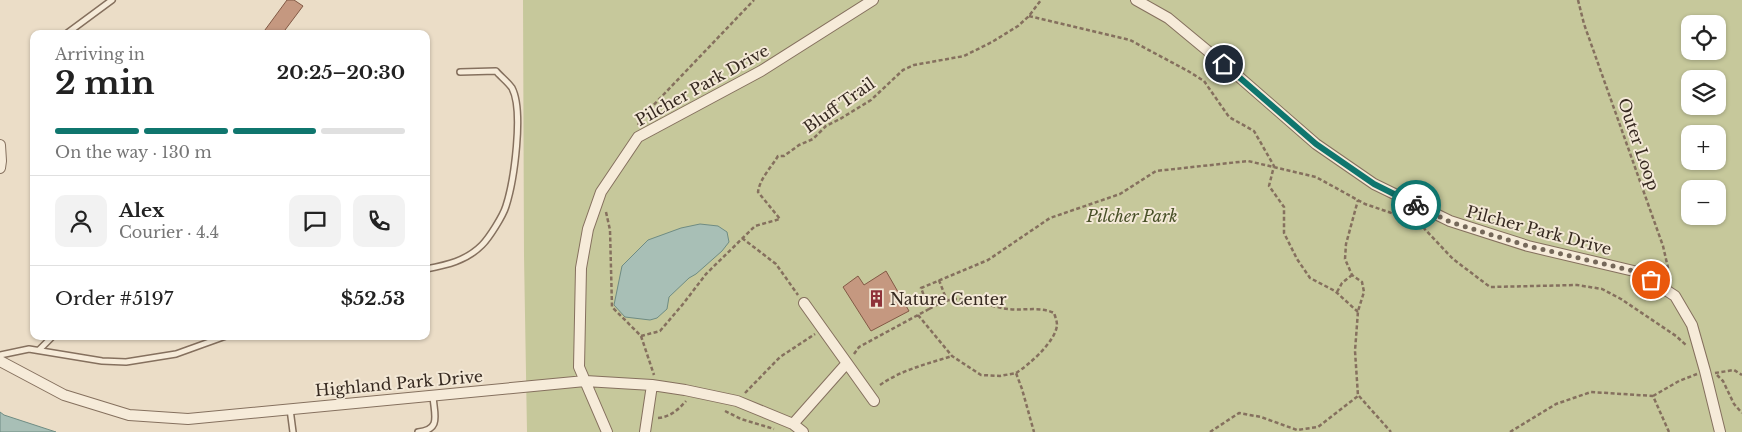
<!DOCTYPE html>
<meta charset="utf-8">
<style>
:root{--surface:#fff;--page:#f2f2f2;--text:#222;--muted:#767676;--line:#e0e0e0;--accent:#0f766e}
body{margin:0;font-family:"Libre Baskerville",serif;background:var(--page);color:var(--text);height:100vh;display:flex;flex-direction:column;font-size:19px;white-space:nowrap}
*{box-sizing:border-box;margin:0}
p{font-size:16px;color:var(--muted)}
.icon{flex:none;width:28px;height:28px;fill:none;stroke:currentColor;stroke-width:2;stroke-linecap:round;stroke-linejoin:round}
.map{position:relative;flex:1;overflow:hidden}
.details{position:absolute;left:30px;top:30px;width:400px;height:310px;display:flex;flex-direction:column;background:var(--surface);border-radius:10px;box-shadow:0 1px 4px #0004}
.details>*{flex:none}
.tools{position:absolute;left:1681px;top:15px;display:grid;gap:10px}
.tools a{display:grid;place-items:center;width:45px;height:45px;border-radius:10px;background:var(--surface);box-shadow:0 1px 4px #0004;font-size:25px}
.pin{position:absolute;display:grid;place-items:center;width:42px;height:42px;color:#fff;margin:-21px;border:2px solid #fff;border-radius:50%;box-shadow:0 1px 5px #0007}
.courier{position:absolute;display:grid;place-items:center;width:50px;height:50px;margin:-25px;border:4px solid #0f766e;border-radius:50%;background:#fff;color:#222;box-shadow:0 1px 6px #0007}
.overview em{font-style:normal;font-weight:700}
.overview div{display:flex;flex-direction:column-reverse}
.overview{display:flex;align-items:center;justify-content:space-between;height:85px;padding:0 25px}
h1{font-size:32px;font-weight:700;line-height:38px}
.bar{display:grid;grid-template-columns:repeat(4,1fr);gap:8px 5px;align-content:center;height:60px;padding:0 25px}
.bar i{height:6px;border-radius:4px;background:var(--line)}
.bar .on{background:var(--accent)}
.bar p{grid-column:span 4}
.line{display:flex;align-items:center;gap:12px;padding:0 25px;border-top:1px solid var(--line)}
.line div{flex:1}
.round{display:grid;place-items:center;flex:none;width:52px;height:52px;border-radius:10px;background:var(--page)}
.map>svg:first-child{display:block}
.green{fill:#c6c89b;fill-rule:evenodd}
.water{fill:#a8bfb6;stroke:#6f8c83}
.building{fill:#c59880;stroke:#825945}
.lines{fill:none;stroke-linecap:round;stroke-linejoin:round}
.lane-casing{stroke:#85705e;stroke-width:8}
.street-casing{stroke:#85705e;stroke-width:12}
.path{stroke:#85705e;stroke-width:2.5;stroke-dasharray:4 2.5;stroke-linecap:butt}
.lane{stroke:#f6ebd9;stroke-width:5}
.street{stroke:#f6ebd9;stroke-width:10}
.done{stroke:#75685a;stroke-width:5;stroke-dasharray:0 9}
.route{stroke:#0f766e;stroke-width:6}
.labels{text-anchor:middle;dominant-baseline:central;stroke-width:4;stroke-linejoin:round;paint-order:stroke}
.street-label{font-size:16px;fill:#362920;stroke:#f3e8d6}
.park-label{font-size:16px;font-style:italic;fill:#495128;stroke:#f3e8d6}
.poi-label{font-size:16px;fill:#362920;stroke:#f3e8d6;text-anchor:start}
</style>
<div class="map">
<svg width="1742" height="432" viewBox="0 0 1742 432">
<rect width="100%" height="100%" fill="#ebddc7"/>
<path class="green" d="M523,0H1742V432H527L524,256ZM1690,24H1718V51H1690ZM1690,79H1718V106H1690ZM1690,134H1718V161H1690ZM1690,189H1718V216H1690Z"/>
<path class="water" d="M700,224L718,226L727,232L729,242L722,251L696,274L689,278L669,297L667,309L657,318L650,320L625,317L614,305L622,266L648,240L681,228Z
M0,412L4,415L56,432H0Z"/>
<path class="building" d="M287,0H294L303,6L282,34H262Z
M886,271L909,311L871,331L843,287L858,276L864,285Z"/>
<g class="lines">
<defs>
<path id="lane" d="M66,34L112,0
M426,269C447,265 466,261 482,245C489,238 503,216 506,206C514,181 524,111 512,88C508,82 500,76 496,71L460,72
M39,350L53,336
M0,355L29,349L102,361L126,362L176,354L226,336
M290,409L293,432
M418,432C442,430 434,414 433,396"/>
<path id="street" d="M1136,0L1168,18L1238,76L1316,144L1374,184L1450,221L1528,246L1638,272L1675,296L1692,325L1705,371L1720,432
M0,145L1,161L0,168
M804,303L874,401
M0,361L64,395L129,415L188,419L585,381L652,385L685,390L737,401L793,424L803,432
M793,424L847,363
M607,432L579,367L581,268L588,229L601,192L638,137L761,71L873,0
M645,432L652,385"/>
</defs>
<use href="#lane" class="lane-casing"/>
<use href="#street" class="street-casing"/>
<path class="path" d="M1578,0L1584,24L1663,246L1671,281
M1029,16L1130,40L1188,71L1204,81L1229,117L1254,131L1274,166L1269,186L1284,207V233L1297,259L1310,278L1335,291L1358,312
M638,125L644,115L754,0
M606,212L610,230L612,307L641,336L660,331L683,304L706,274L755,226L780,219L758,192C760,178 771,168 778,156H784L799,145L813,139L826,126L840,119L871,100L903,70L914,65L964,56L992,42L1018,26L1029,16L1041,0
M742,238L776,264L798,295
M939,280L947,301
M1337,292L1342,283L1352,275
M929,309C938,304 947,299 958,299C975,299 991,307 1008,309C1023,311 1040,306 1054,313C1055,316 1057,321 1057,325C1056,341 1029,365 1016,373
M918,315L952,356L981,375L1000,376L1016,373L1022,389L1034,432
M641,336L654,375
M854,354L859,347L929,309L921,288L988,260L1050,218L1120,194L1156,171L1248,161L1316,177L1365,204L1418,222L1453,259L1490,287L1577,285L1602,289L1621,299L1676,336L1686,345
M1715,373L1734,370L1742,375
M1717,375L1723,381L1734,404L1742,413
M880,385C901,370 927,364 952,356
M745,393L780,357L815,334
M1359,396L1391,432
M1653,396L1679,381L1697,374
M725,411L741,419L774,429
M658,418C670,417 678,410 686,401
M1210,432L1239,413L1261,417L1297,430L1318,427L1358,396L1355,351L1358,311L1364,292L1362,282L1352,275L1345,259L1346,244L1358,200
M1510,432L1556,404L1591,392L1653,396L1669,432"/>
<use href="#lane" class="lane"/>
<use href="#street" class="street"/>
</g>
<g class="lines">
<path class="done" d="M1416,205L1450,222L1528,246L1638,272L1651,280"/>
<path class="route" d="M1224,64L1316,144L1374,184L1416,205"/>
</g>
<defs>
<symbol id="building-bare" viewBox="-9 -9 18 18"><path d="M-4-6H4V6H1V3H-1V6H-4ZM-2.5-4.3h1.7v1.8h-1.7ZM.8-4.3h1.7v1.8H.8ZM-2.5-1h1.7V.8h-1.7ZM.8-1h1.7V.8H.8Z" fill="#8f333a" stroke="#f3e8d6" stroke-width="2.5" paint-order="stroke"/></symbol>
</defs>
<g fill-rule="evenodd">
<use href="#building-bare" x="864" y="286" width="25" height="25"/>
</g>
<g class="labels">
<g class="street-label">
<text transform="translate(702 85) rotate(-29)">Pilcher Park Drive</text>
<text transform="translate(839 105) rotate(-35)">Bluff Trail</text>
<text transform="translate(1639 144) rotate(71)">Outer Loop</text>
<text transform="translate(1539 230) rotate(15)">Pilcher Park Drive</text>
<text transform="translate(399 383) rotate(-5)">Highland Park Drive</text>
</g>
<g class="park-label">
<text x="1132" y="216">Pilcher Park</text>
</g>
<g class="poi-label">
<text x="890" y="299">Nature Center</text>
</g>
</g>
</svg>
<div class="tools">
<a><svg class="icon" aria-label="locate" viewBox="0 0 24 24"><circle cx="12" cy="12" r="6"/><path d="M12 2v4M12 18v4M2 12h4M18 12h4"/></svg></a>
<a><svg class="icon" aria-label="layers" viewBox="0 0 24 24"><path d="M12 4l9 5-9 5-9-5zM3 14l9 5 9-5"/></svg></a>
<a>+</a>
<a>−</a>
</div>
<div class="pin" style="left:1651px;top:280px;background:#ea580c"><svg class="icon" aria-label="bag" viewBox="0 0 24 24"><path d="M5 8h14l-1 12H6zM9 8a3 3 0 0 1 6 0"/></svg></div>
<div class="pin" style="left:1224px;top:64px;background:#1f2937"><svg class="icon" aria-label="home" viewBox="0 0 24 24"><path d="M3 11l9-7 9 7M6 9v11h12V9"/></svg></div>
<div class="courier" style="left:1416px;top:205px"><svg class="icon" aria-label="bike" viewBox="0 0 24 24"><circle cx="6" cy="16" r="4"/><circle cx="18" cy="16" r="4"/><path d="M6 16l4-8h5l3 8M10 8l3 8H6M13 5h3"/></svg></div>
<section class="details">
<div class="overview"><div><h1>2 min</h1><p>Arriving in</p></div><em>20:25–20:30</em></div>
<div class="bar"><i class="on"></i><i class="on"></i><i class="on"></i><i></i><p>On the way · 130 m</p></div>
<div class="line" style="height:90px"><a class="round"><svg class="icon" aria-label="person" viewBox="0 0 24 24"><circle cx="12" cy="8" r="4"/><path d="M4 21q1-7 8-7t8 7"/></svg></a><div><b>Alex</b><p>Courier · 4.4</p></div><a class="round"><svg class="icon" aria-label="chat" viewBox="0 0 24 24"><path d="M4 5h16v11H9l-5 4z"/></svg></a><a class="round"><svg class="icon" aria-label="phone" viewBox="0 0 24 24"><path d="M5 4h4l2 5-3 2q2 4 5 5l2-3 5 2v4C11 20 4 13 5 4z"/></svg></a></div>
<div class="line" style="height:65px"><div>Order #5197</div><b>$52.53</b></div>
</section>
</div>
